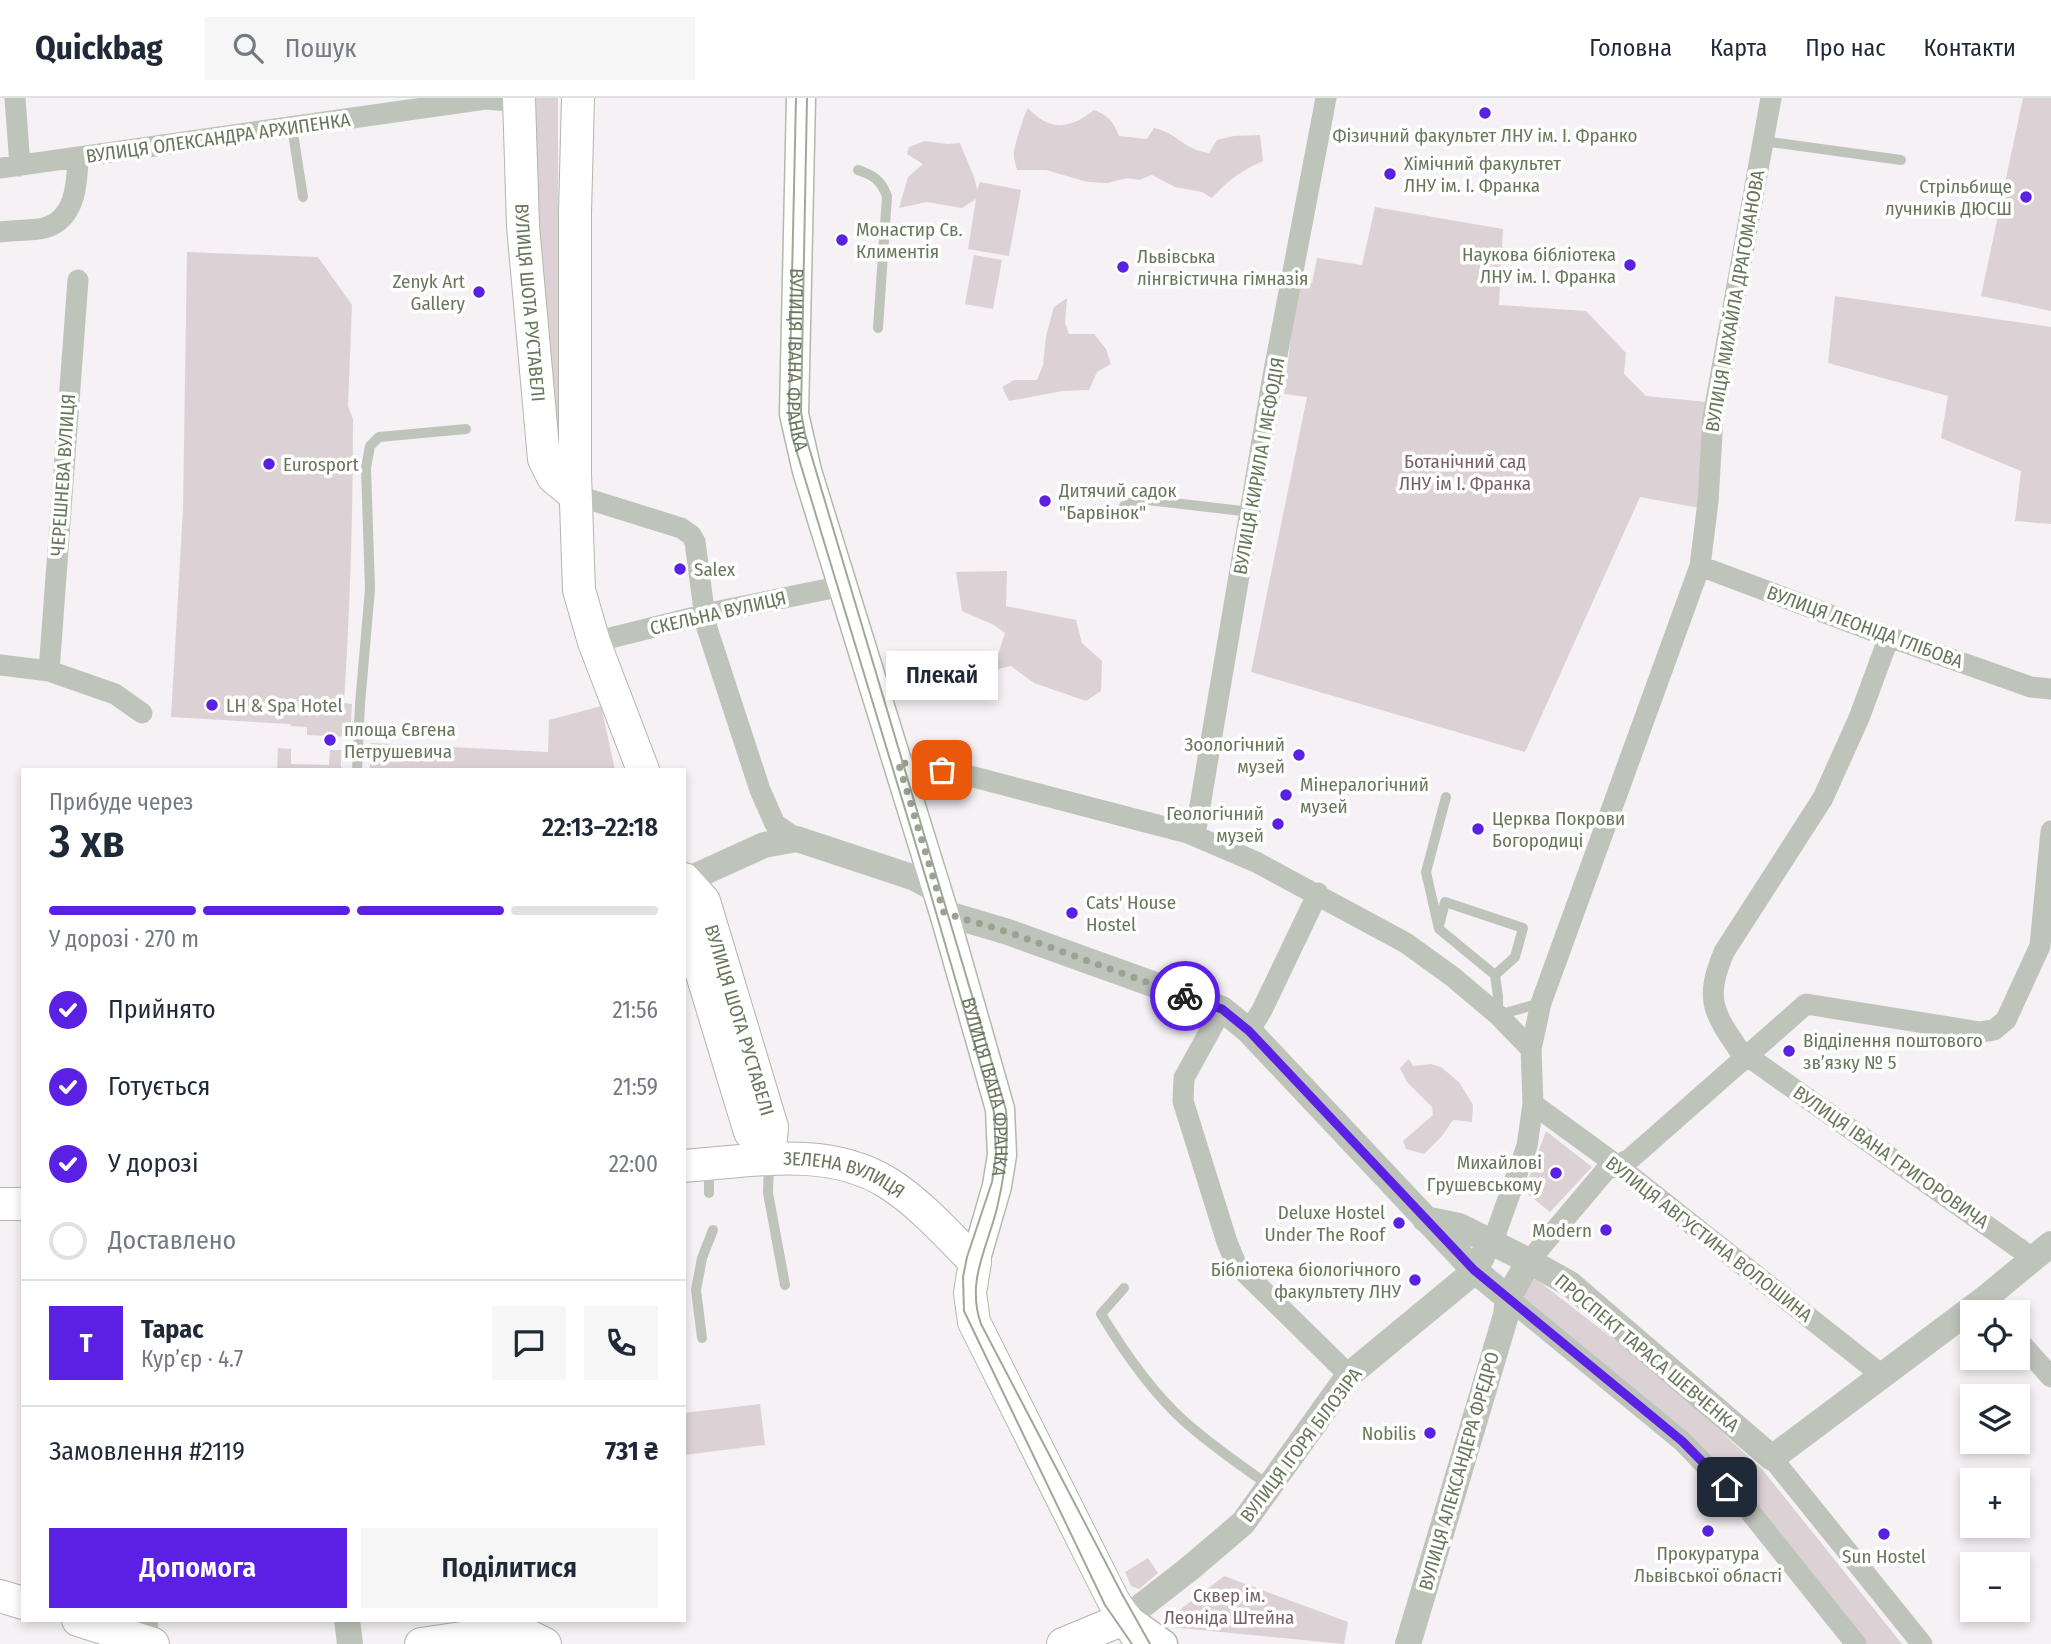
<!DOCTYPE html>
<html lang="uk">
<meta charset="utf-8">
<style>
:root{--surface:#fff;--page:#f6f6f7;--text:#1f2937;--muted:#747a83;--line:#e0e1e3;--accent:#5a21e5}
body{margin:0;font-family:"Fira Sans Condensed",sans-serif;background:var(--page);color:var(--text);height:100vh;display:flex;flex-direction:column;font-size:26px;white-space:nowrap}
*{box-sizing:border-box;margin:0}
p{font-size:23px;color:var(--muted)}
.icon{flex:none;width:38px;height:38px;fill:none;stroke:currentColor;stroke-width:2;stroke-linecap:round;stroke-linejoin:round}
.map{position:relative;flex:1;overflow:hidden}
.sheet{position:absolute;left:21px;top:670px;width:665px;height:854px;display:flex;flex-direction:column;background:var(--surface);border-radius:0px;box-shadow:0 4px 10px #0003}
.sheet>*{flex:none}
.controls{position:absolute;left:1960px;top:1202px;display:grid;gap:14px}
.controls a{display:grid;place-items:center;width:70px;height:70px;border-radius:0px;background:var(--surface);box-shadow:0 4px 10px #0003;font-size:35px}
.pin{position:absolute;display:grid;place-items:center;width:60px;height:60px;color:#fff;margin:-30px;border-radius:14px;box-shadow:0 4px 10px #0006}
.courier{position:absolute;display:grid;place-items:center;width:70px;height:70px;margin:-35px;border:5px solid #5a21e5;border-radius:50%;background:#fff;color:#222;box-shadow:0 2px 9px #0007}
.bubble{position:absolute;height:49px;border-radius:0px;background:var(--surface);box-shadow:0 4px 10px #0003;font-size:23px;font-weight:600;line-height:49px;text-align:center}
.summary em{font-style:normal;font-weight:600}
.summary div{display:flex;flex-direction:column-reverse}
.summary{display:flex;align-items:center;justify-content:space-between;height:119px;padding:0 28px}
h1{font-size:46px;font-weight:600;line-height:52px}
.bar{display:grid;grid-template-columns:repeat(4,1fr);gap:10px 7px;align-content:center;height:84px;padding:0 28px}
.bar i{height:9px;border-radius:5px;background:var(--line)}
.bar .active{background:var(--accent)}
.bar p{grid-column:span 4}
.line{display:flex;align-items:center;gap:18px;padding:0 28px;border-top:2px solid var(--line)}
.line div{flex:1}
.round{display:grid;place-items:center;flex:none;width:74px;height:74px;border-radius:0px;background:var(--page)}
ol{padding:0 28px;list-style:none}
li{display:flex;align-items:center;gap:21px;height:77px}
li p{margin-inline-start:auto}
li .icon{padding:7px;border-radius:50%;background:var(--accent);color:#fff;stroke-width:4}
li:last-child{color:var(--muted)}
li i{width:38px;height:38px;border:4px solid var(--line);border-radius:50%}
.action{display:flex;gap:14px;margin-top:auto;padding:14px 28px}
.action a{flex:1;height:80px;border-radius:0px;background:var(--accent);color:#fff;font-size:28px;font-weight:600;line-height:80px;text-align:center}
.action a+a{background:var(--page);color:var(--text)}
header{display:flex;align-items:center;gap:42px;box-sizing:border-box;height:98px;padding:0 35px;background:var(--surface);border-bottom:2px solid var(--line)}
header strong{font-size:33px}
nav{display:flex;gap:38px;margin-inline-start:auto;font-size:24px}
.search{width:490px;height:63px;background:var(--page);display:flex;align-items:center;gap:18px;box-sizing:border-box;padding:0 24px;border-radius:0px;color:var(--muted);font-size:26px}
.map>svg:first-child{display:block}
.green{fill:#dcd2d5}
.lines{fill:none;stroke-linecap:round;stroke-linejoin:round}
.secondary-casing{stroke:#b3b8ad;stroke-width:31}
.primary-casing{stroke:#b2b6ac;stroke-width:34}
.service{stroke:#bfc4bb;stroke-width:10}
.minor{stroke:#bfc4bb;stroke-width:21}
.tertiary{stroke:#bfc4bb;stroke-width:26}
.secondary{stroke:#fff;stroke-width:28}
.primary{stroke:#fff;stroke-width:32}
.tram{stroke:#a1a89a;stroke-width:2}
.done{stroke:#9aa291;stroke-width:7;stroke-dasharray:0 12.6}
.route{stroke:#5a21e5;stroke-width:9}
.poi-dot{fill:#5a21e5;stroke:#fff;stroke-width:2.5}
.labels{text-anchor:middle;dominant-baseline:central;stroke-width:7;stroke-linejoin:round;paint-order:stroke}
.poi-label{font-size:19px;fill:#69775b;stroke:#fff;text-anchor:start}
.street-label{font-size:19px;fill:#69775b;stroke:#fff}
.park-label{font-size:19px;fill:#796265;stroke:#fff}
</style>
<header>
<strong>Quickbag</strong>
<div class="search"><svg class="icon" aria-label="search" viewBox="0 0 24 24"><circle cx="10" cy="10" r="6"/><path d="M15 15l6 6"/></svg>Пошук</div>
<nav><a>Головна</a><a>Карта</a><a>Про нас</a><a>Контакти</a></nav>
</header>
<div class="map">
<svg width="2051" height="1546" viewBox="0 0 2051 1546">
<rect width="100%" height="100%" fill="#f5f1f5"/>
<path class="green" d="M531,0H558V149L563,330L560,343L556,348L551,346Z
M2023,0H2051V213L1981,198Z
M1028,10C1050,34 1070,31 1094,12C1109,18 1113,23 1119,38L1147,41L1154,30C1178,35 1182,51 1209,55L1217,42L1234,38L1260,37L1263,63C1242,72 1227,83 1212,100L1202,94L1175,89L1152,77L1139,82L1127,80L1108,85L1087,84L1046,72H1017C1016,67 1013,60 1014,54C1014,49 1025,14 1028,10Z
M925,43L947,46L960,45C966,62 975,76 977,92L980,84L1021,92L1009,158L968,151L976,101L962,110L927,104L899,110L908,79L923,66L907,56L909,49Z
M1375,109L1503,131L1499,207L1586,213L1626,255L1624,276L1646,298L1707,304L1699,410L1640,399L1525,654L1251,574L1307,299L1284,296L1298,181L1312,185L1317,160L1362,167Z
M187,154L318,159L352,207L348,308L353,321C353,416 350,510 344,605L352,606L350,639L307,637V629L291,628L290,626L171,619L183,411Z
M974,157L1002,162L993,211L965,206Z
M1835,198L2051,229V426L2015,423L2021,373L1941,340L1948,298L1828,265Z
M1067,200L1065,225L1069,236H1094L1106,251L1111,266L1097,274L1089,292L1063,293L1009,303L1002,289L1014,282H1037L1043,267L1046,238L1054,209Z
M1007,473L1006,508L1076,522L1082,545L1102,563L1101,593L1086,603L1034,585L1011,568L998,571L997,559L1005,535L994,527L962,513L956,474Z
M601,608L615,672L370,670L371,645L548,654L549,622Z
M278,650L291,651V666L329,667L330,652H341V669L345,672H277Z
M1409,961L1413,968L1431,966L1441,969L1459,984L1473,1007L1472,1024L1453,1022L1442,1038L1424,1056L1406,1051L1403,1043L1433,1017L1432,1009L1407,984L1400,970Z
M1546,1033L1592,1069L1550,1114L1524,1093Z
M1536,1181L1652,1271L1762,1371L1902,1546H1860L1750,1408L1519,1203L1528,1183Z
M760,1306L765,1347L684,1357V1315Z
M1148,1460L1158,1475L1139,1491L1131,1488L1125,1474Z
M1224,1478L1348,1524L1344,1546L1159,1528Z"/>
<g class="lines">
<defs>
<g id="secondary">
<path id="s1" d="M801,0L794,316L807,373L944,815L1000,1011L1002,1057L997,1088L975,1164"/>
<path d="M1126,1520L1163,1546"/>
</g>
<g id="primary">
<path id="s2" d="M519,0L523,128L544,361L553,379L575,397"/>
<path d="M578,0L575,115V376L579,492L594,544L643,672"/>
<path id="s3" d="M684,781L704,803L772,1029L769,1061"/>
<path d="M684,817L750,1034L754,1039"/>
<path id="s4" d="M684,1068C752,1063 827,1047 888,1085C921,1106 948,1137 975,1164L970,1195L974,1224L1113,1502L1142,1546"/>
<path d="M0,1106H23"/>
<path d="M0,1498L23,1505"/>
<path d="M78,1522L153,1546"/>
<path d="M421,1546L517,1532L545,1546"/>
<path d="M1063,1546L1126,1520"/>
</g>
</defs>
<use href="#secondary" class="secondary-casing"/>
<use href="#primary" class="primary-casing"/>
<path class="service" d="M292,29L303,99
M1763,43L1901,62
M858,72C873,77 881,82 887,98L878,230
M1124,408L1139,401L1251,414
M357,672L360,606L370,491L366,370L370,348L379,339L466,331
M1446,699L1426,774L1439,831L1495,877L1498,898V917L1541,905
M1439,828L1445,804L1523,830L1515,859L1495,877
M769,1063L768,1095L785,1187
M709,1095V1069
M1124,1190L1101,1216C1124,1254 1151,1293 1184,1323C1210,1346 1241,1368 1270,1388
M702,1240L696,1192L702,1160L713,1132"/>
<path class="minor" d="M15,0L20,68
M0,70L486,1L519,4
M0,134C14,132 31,133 44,130C75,122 77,87 78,61
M575,397L681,430L691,437L695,444L706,527L760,692L775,726L797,741
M1700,468L1889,539L2031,589L2051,591
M1889,539L1859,620L1823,700L1724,854C1705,900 1712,913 1739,952L2034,1161
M594,544L719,513L843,488
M0,567L49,573L115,596L142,615
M49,573L78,182
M898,664L966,677L1188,735L1256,764L1406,845L1453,879L1498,917L1531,951
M1195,737L1273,278L1326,0
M1222,911L1184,980L1183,1003L1227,1144L1236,1166L1349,1277
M1249,933L1262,912L1318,795
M1533,1006L1618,1068L1883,1278
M1493,1143L1527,1048L1533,1006L1531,951L1541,905L1700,468L1708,404L1713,319L1771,0
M1529,1163L1606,1072L1630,1061L1806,906L1980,934L1994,932L2006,922L2040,848L2051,733
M1508,1200L1682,1343L1747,1410L1856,1546
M2018,1242L2051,1279
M1772,1360L1922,1546
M147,1522L149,1545"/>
<path class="tertiary" d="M685,783L764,747L797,741L915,780L937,792
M944,815L1008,834L1222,911L1249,933L1474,1172L1508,1200
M1425,1121L1459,1128L1529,1163L1570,1186L1772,1360L1983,1202L2051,1146
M1126,1520L1189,1471L1243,1425L1349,1277L1470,1177L1482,1159
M347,1522L350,1546
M1408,1546L1506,1217L1508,1200L1529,1163"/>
<use href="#secondary" class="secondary"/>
<use href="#primary" class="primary"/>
<path class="tram" d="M796,0L789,315L792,338L928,787L994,1014L996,1057L992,1084L967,1159L963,1179L964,1213L1105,1507L1132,1546
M807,0L801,314L805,336L1006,1012C1009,1046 1005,1077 997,1110C987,1151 966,1183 981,1226L1122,1496L1150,1546"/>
</g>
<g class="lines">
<path class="done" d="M942,672L898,664L944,815L1008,834L1185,898"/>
<path class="route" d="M1185,898L1222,911L1249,933L1474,1172L1682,1343L1727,1389"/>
</g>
<g class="poi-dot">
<circle cx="1485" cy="15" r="7"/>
<circle cx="1390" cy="76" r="7"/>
<circle cx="2026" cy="99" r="7"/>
<circle cx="842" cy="142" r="7"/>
<circle cx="1630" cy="167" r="7"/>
<circle cx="1123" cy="169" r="7"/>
<circle cx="479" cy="194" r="7"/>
<circle cx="269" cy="366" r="7"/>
<circle cx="1045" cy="403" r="7"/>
<circle cx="680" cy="471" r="7"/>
<circle cx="212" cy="607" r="7"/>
<circle cx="330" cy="642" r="7"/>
<circle cx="1299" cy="657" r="7"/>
<circle cx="1286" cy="697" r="7"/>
<circle cx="1278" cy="726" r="7"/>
<circle cx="1478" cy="731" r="7"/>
<circle cx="1072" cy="815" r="7"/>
<circle cx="1789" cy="953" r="7"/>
<circle cx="1556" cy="1075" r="7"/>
<circle cx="1399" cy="1125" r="7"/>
<circle cx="1606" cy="1132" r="7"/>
<circle cx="1415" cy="1182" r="7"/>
<circle cx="1430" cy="1335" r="7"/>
<circle cx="1708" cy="1433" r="7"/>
<circle cx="1884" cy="1436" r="7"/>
</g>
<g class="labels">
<g class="poi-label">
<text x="1485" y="37" text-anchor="middle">Фізичний факультет ЛНУ ім. І. Франко</text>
<text x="1404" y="65">Хімічний факультет<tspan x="1404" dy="22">ЛНУ ім. І. Франка</tspan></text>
<text x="2012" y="88" text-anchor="end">Стрільбище<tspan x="2012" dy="22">лучників ДЮСШ</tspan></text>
<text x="856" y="131">Монастир Св.<tspan x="856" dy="22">Климентія</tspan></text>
<text x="1616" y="156" text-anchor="end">Наукова бібліотека<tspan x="1616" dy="22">ЛНУ ім. І. Франка</tspan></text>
<text x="1137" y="158">Львівська<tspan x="1137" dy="22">лінгвістична гімназія</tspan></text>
<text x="465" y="183" text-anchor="end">Zenyk Art<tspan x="465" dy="22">Gallery</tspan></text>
<text x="283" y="366">Eurosport</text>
<text x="1059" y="392">Дитячий садок<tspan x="1059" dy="22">"Барвінок"</tspan></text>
<text x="694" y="471">Salex</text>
<text x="226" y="607">LH &amp; Spa Hotel</text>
<text x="344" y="631">площа Євгена<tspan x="344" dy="22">Петрушевича</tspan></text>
<text x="1285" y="646" text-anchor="end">Зоологічний<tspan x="1285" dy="22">музей</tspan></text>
<text x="1300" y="686">Мінералогічний<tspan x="1300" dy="22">музей</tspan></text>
<text x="1264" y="715" text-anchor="end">Геологічний<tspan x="1264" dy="22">музей</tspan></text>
<text x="1492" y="720">Церква Покрови<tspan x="1492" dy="22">Богородиці</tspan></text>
<text x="1086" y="804">Cats' House<tspan x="1086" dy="22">Hostel</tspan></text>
<text x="1803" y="942">Відділення поштового<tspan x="1803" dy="22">зв’язку № 5</tspan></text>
<text x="1542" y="1064" text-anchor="end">Михайлові<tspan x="1542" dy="22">Грушевському</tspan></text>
<text x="1385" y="1114" text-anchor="end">Deluxe Hostel<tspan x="1385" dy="22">Under The Roof</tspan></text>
<text x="1592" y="1132" text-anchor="end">Modern</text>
<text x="1401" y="1171" text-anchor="end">Бібліотека біологічного<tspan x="1401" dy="22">факультету ЛНУ</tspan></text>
<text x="1416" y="1335" text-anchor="end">Nobilis</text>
<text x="1708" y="1455" text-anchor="middle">Прокуратура<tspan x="1708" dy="22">Львівської області</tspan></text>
<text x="1884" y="1458" text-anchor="middle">Sun Hostel</text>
</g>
<g class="street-label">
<text transform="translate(218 40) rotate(-8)">ВУЛИЦЯ ОЛЕКСАНДРА АРХИПЕНКА</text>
<text transform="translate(1735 203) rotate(-80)">ВУЛИЦЯ МИХАЙЛА ДРАГОМАНОВА</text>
<text stroke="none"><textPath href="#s2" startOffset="205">ВУЛИЦЯ ШОТА РУСТАВЕЛІ</textPath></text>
<text stroke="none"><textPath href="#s1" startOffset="262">ВУЛИЦЯ ІВАНА ФРАНКА</textPath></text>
<text transform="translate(1259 368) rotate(-80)">ВУЛИЦЯ КИРИЛА І МЕФОДІЯ</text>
<text transform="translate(63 377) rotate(-86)">ЧЕРЕШНЕВА ВУЛИЦЯ</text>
<text transform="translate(718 515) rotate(-13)">СКЕЛЬНА ВУЛИЦЯ</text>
<text transform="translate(1865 529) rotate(20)">ВУЛИЦЯ ЛЕОНІДА ГЛІБОВА</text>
<text stroke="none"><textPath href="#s3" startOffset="154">ВУЛИЦЯ ШОТА РУСТАВЕЛІ</textPath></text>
<text stroke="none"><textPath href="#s1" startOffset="1017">ВУЛИЦЯ ІВАНА ФРАНКА</textPath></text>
<text transform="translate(1891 1059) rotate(35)">ВУЛИЦЯ ІВАНА ГРИГОРОВИЧА</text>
<text stroke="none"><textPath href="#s4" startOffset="163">ЗЕЛЕНА ВУЛИЦЯ</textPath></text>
<text transform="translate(1709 1141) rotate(38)">ВУЛИЦЯ АВГУСТИНА ВОЛОШИНА</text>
<text transform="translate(1647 1255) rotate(40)">ПРОСПЕКТ ТАРАСА ШЕВЧЕНКА</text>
<text transform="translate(1301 1347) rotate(-53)">ВУЛИЦЯ ІГОРЯ БІЛОЗІРА</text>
<text transform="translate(1459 1373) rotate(-74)">ВУЛИЦЯ АЛЕКСАНДЕРА ФРЕДРО</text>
</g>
<g class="park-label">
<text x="1465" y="363">Ботанічний сад<tspan x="1465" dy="22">ЛНУ ім І. Франка</tspan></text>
<text x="1229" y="1497">Сквер ім.<tspan x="1229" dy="22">Леоніда Штейна</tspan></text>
</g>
</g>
</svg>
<div class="controls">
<a><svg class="icon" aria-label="locate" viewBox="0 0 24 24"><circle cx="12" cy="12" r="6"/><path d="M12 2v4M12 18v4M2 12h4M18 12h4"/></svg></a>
<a><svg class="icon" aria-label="layers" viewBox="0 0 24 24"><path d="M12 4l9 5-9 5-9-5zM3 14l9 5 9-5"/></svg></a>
<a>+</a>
<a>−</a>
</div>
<div class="pin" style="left:942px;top:672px;background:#ea580c"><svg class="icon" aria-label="bag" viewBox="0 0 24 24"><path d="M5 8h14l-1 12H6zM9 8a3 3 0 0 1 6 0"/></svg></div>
<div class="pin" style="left:1727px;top:1389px;background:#1f2937"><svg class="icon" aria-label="home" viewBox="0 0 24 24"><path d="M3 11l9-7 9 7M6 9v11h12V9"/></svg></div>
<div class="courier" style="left:1185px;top:898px"><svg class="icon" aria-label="bike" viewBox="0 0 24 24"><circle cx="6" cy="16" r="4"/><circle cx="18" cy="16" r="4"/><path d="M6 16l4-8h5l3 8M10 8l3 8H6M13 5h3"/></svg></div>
<div class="bubble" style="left:886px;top:553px;width:112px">Плекай</div>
<section class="sheet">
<div class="summary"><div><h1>3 хв</h1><p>Прибуде через</p></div><em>22:13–22:18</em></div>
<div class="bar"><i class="active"></i><i class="active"></i><i class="active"></i><i></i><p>У дорозі · 270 m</p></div>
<ol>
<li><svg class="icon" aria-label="check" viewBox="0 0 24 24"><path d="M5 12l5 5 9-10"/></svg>Прийнято<p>21:56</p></li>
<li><svg class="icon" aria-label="check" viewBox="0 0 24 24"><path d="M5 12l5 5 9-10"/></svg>Готується<p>21:59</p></li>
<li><svg class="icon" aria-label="check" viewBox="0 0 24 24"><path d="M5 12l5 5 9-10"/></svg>У дорозі<p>22:00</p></li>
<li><i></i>Доставлено</li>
</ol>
<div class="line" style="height:126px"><b class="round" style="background:var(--accent);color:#fff">Т</b><div><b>Тарас</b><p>Кур’єр · 4.7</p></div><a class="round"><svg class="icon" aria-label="chat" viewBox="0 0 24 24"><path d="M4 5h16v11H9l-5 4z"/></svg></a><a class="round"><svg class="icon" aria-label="phone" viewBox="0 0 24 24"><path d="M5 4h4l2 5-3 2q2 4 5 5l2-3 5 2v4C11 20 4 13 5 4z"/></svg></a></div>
<div class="line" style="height:91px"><div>Замовлення #2119</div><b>731 ₴</b></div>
<div class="action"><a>Допомога</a><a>Поділитися</a></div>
</section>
</div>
